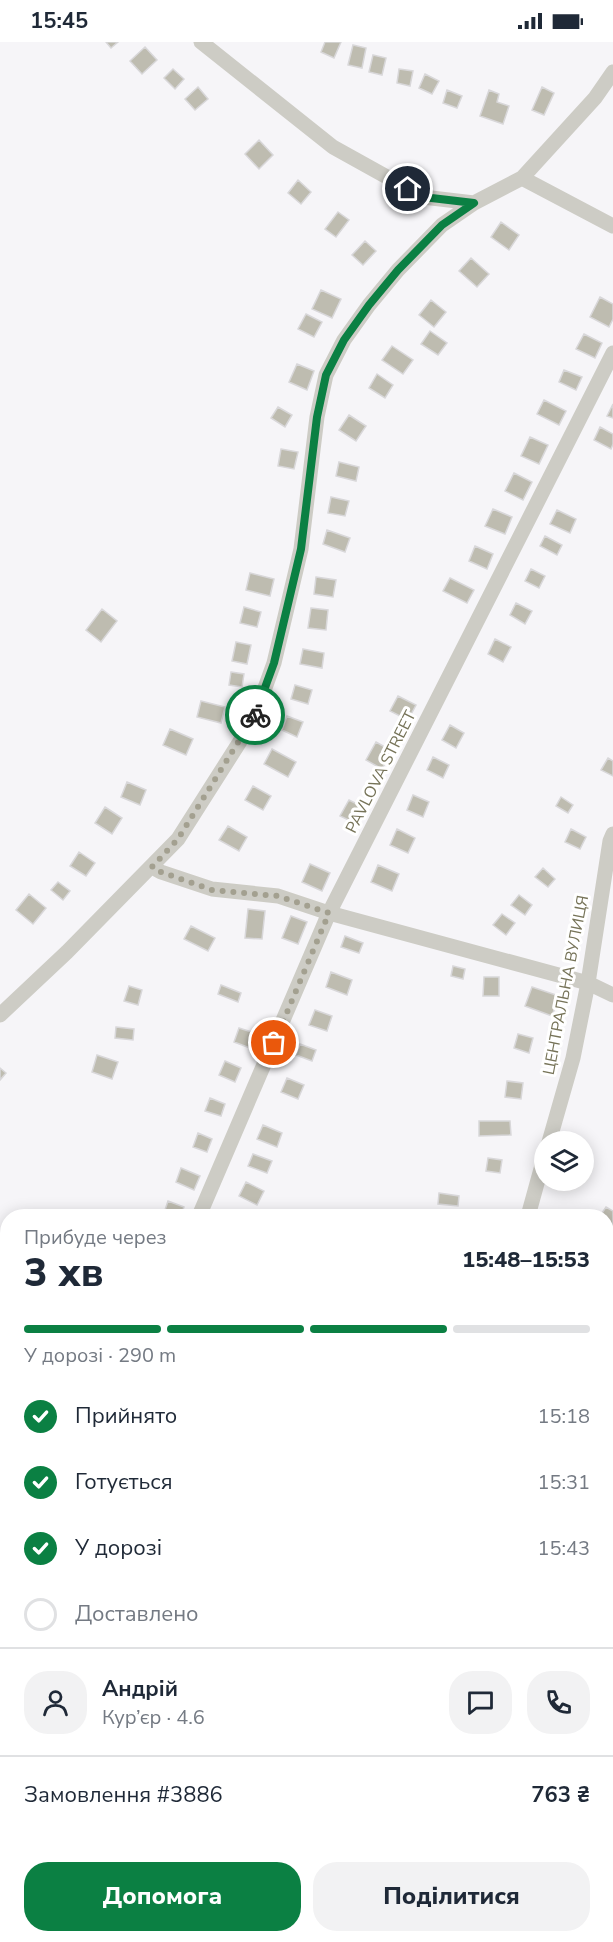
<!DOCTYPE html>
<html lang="uk">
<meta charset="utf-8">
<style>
:root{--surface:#fff;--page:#f2f2f3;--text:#1f2937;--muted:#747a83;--line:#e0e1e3;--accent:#0b8043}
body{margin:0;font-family:"Nunito Sans",sans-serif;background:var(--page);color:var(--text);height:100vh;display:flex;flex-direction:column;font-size:22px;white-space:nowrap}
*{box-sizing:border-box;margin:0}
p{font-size:20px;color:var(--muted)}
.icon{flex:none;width:33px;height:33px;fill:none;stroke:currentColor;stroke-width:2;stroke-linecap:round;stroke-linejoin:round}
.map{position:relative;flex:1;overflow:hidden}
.sheet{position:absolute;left:0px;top:1167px;width:614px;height:734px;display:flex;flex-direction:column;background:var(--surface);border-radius:24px 24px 0 0;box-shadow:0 3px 15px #0003}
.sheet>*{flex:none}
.tools{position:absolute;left:534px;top:1089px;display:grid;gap:12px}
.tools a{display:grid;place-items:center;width:60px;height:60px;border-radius:50%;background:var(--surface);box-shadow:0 3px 15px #0003;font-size:30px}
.pin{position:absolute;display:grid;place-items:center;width:51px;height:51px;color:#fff;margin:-26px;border:3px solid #fff;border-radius:50%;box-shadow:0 2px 6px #0007}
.courier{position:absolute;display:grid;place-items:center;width:60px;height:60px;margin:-30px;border:4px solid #0b8043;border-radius:50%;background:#fff;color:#222;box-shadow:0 2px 8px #0007}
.overview em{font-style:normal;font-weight:800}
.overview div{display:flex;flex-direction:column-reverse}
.overview{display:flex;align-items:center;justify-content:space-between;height:102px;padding:0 24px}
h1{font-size:39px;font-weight:800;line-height:45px}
.bar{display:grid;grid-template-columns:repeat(4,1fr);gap:9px 6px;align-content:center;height:72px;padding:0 24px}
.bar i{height:8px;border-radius:4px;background:var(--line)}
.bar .active{background:var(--accent)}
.bar p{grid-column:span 4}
.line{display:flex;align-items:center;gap:15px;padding:0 24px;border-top:2px solid var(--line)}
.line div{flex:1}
.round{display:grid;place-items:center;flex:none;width:63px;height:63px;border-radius:24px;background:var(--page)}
ol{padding:0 24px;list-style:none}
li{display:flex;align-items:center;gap:18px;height:66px}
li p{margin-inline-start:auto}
li .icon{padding:6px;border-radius:50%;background:var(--accent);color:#fff;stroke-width:4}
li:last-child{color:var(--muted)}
li i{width:33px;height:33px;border:3px solid var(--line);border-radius:50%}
.primary-button{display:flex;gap:12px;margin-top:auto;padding:12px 24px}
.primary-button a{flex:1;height:69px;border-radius:24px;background:var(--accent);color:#fff;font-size:24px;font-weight:800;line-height:69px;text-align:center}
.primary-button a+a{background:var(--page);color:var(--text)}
.status{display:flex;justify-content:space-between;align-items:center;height:42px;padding:0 30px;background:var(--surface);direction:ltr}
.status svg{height:16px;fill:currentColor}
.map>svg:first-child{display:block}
.built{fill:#e7e6e6}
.building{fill:#bebcb0;stroke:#d8d7d9;stroke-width:1.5}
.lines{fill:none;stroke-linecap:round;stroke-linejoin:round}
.minor{stroke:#cdccc5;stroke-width:15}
.done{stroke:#a3a090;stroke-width:6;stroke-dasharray:0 10.8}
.route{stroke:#0b8043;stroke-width:8}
.labels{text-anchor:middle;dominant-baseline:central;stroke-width:6;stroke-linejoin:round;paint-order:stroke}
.street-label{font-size:16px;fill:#767358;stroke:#fff}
</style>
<div class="status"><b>15:45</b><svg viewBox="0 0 49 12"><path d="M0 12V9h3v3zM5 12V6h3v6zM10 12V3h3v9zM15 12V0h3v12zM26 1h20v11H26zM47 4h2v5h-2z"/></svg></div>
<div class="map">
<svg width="613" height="1900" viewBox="0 0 613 1900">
<rect width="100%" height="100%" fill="#f6f5f8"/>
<path class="built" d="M0,1840L7,1844L8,1893H96L108,1900H0Z"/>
<path class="building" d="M106,0H118L111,6Z
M325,0H341L334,16L321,10Z
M353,3L366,6L362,26L348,23Z
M145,5L157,18L142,32L130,19Z
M373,13L386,16L382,33L369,30Z
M173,27L184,37L175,47L164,36Z
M399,27L413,29L410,44L397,41Z
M425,32L439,39L432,52L419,46Z
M198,45L208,57L195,68L185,57Z
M542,45L554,51L544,73L532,68Z
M447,48L462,54L457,66L443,61Z
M489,48L499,52L497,60L509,64L503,82L480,74Z
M259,98L273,113L259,127L245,112Z
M298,138L311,150L301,162L288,151Z
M338,170L349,178L336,195L325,187Z
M501,180L519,193L509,208L491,195Z
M365,199L376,209L363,223L352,213Z
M471,216L489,232L477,245L459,229Z
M321,248L341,257L332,276L312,267Z
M600,255L613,262V277L609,285L590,275Z
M431,258L446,270L434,285L419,273Z
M306,272L322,280L314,295L298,287Z
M430,289L447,301L438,313L421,302Z
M584,292L602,301L595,316L576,307Z
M392,304L413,318L403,332L382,318Z
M297,322L314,329L307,348L289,340Z
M564,328L582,335L576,348L559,340Z
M377,332L393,343L385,356L369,346Z
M544,358L566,369L559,383L537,372Z
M613,362V376L607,374Z
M278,365L292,373L285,385L271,376Z
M349,373L366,384L356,399L339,388Z
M600,385L613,392V402L611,407L594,398Z
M530,395L548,403L539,422L521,414Z
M281,407L298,410L294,427L278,424Z
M339,420L359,425L356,439L336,434Z
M514,431L532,440L523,458L505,449Z
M331,455L349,459L345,474L328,471Z
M493,467L512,475L505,492L485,484Z
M557,468L576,477L570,491L550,482Z
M327,488L350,496L345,510L323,502Z
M545,494L562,503L557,513L540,504Z
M475,504L493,512L487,527L469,519Z
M531,527L545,534L539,546L525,539Z
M250,531L274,537L270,554L246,548Z
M316,535L336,538L333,555L314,552Z
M450,536L474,548L467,561L443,549Z
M516,561L532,569L525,582L510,573Z
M244,565L261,570L257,585L240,581Z
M311,566L328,568L326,588L308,586Z
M102,567L117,579L101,600L86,588Z
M495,597L511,605L503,620L488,612Z
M236,600L251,603L247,622L232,619Z
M303,607L324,611L322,626L300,622Z
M231,630L244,632L242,645L229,643Z
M295,643L312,648L308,662L291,657Z
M398,654L416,663L408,678L390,669Z
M201,659L225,665L221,681L197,675Z
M287,674L303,680L297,695L282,688Z
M450,683L464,691L456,706L442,698Z
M170,687L193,697L186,713L163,703Z
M376,700L392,709L382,727L366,718Z
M272,707L296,720L288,735L264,722Z
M433,715L449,723L443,736L427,728Z
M608,716L613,719V734L601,728Z
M127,740L146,748L140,763L121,755Z
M253,744L271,754L263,768L245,758Z
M413,753L429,760L423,775L407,768Z
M561,755L573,763L568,771L556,764Z
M349,758L365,766L357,782L340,774Z
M105,765L122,776L112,792L95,781Z
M228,784L247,795L239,809L219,798Z
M397,787L415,796L408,811L390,803Z
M571,787L586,795L580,807L565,800Z
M79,810L95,821L86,834L70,824Z
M310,822L330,831L322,849L302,840Z
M378,823L399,832L392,849L371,840Z
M543,826L555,837L548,845L535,835Z
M58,840L70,849L63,858L51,848Z
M29,852L46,866L33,882L16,868Z
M519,853L532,863L525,873L511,863Z
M248,867L265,869L262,897L245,896Z
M502,872L515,881L506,893L493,883Z
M291,874L307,880L298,902L282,896Z
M191,884L215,896L208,909L184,897Z
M345,894L363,901L359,911L341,905Z
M453,924L465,927L463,937L451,934Z
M331,930L352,938L347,953L326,945Z
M484,935H499V954H483Z
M221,943L241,951L238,960L218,952Z
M129,944L142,948L138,963L124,959Z
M532,945L559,954L552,974L525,964Z
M315,968L332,974L327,989L309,983Z
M116,985L134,987L133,998L115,996Z
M239,986L255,991L250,1006L234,1000Z
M518,992L533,996L529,1011L514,1006Z
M300,1002L316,1008L312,1019L296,1013Z
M97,1013L118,1020L112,1037L92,1030Z
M225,1019L241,1026L235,1040L219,1033Z
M0,1026L6,1031L0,1038Z
M287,1036L304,1043L298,1057L281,1050Z
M507,1039L523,1041L521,1057L505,1055Z
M210,1056L225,1062L221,1074L205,1069Z
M479,1079H510L511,1093L479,1094Z
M263,1083L282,1091L277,1105L257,1097Z
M198,1091L212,1097L207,1110L193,1105Z
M253,1112L272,1119L267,1131L248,1124Z
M488,1116L502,1118L500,1131L486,1129Z
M181,1126L200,1134L194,1148L176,1140Z
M246,1140L264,1149L257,1163L239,1154Z
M439,1151L459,1154L458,1164L438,1162Z
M168,1159L184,1165L181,1174L164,1171Z
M606,1165L613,1169V1188L606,1184V1174H600Z
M606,1571L613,1575V1580L608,1589L606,1587Z
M7,1664L8,1665V1696L0,1691V1675Z
M613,1672V1688L606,1685Z
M415,1893H443L446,1895L443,1900H411Z
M569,1893H591L587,1900H582Z"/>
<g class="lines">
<path class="minor" d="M201,0L333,105L423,155L474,161
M522,136L613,184
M152,825L161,830L212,847L278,854L329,871L588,941L613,953
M0,973L67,910L178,797L253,679L274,621L301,507L317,375L326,333L344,298L369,263L398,228L442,183L474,161L522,136L595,56L613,30
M549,1100L573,1016L588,941L610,799L613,792
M199,1174L329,871L613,311
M528,1174L544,1116
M606,1632L613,1620
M0,1640L8,1644
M0,1824L8,1828
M126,1893L138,1900
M311,1893L321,1900
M346,1900L349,1893
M542,1900L544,1893"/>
</g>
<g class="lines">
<path class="done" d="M255,673L178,797L152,825L161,830L212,848L278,854L329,871L274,1001"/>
<path class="route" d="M255,673L274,621L301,507L317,375L326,333L344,298L369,263L398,228L442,183L474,161L423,155L408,147"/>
</g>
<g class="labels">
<g class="street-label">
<text transform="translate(381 730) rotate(-63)">PAVLOVA STREET</text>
<text transform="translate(566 943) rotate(-79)">ЦЕНТРАЛЬНА ВУЛИЦЯ</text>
</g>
</g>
</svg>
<div class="tools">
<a><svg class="icon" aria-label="layers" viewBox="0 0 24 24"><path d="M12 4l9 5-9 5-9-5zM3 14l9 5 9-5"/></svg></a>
</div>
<div class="pin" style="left:274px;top:1001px;background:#ea580c"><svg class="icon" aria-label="bag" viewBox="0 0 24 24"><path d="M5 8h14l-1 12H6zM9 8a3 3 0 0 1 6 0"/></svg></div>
<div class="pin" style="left:408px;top:147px;background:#1f2937"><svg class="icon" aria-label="home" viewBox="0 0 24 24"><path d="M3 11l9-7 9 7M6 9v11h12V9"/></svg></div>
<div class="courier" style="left:255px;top:673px"><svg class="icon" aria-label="bike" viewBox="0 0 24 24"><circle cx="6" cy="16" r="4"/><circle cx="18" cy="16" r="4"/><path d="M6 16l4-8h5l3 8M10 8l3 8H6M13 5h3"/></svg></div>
<section class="sheet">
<div class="overview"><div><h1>3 хв</h1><p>Прибуде через</p></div><em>15:48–15:53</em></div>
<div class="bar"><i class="active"></i><i class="active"></i><i class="active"></i><i></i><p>У дорозі · 290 m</p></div>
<ol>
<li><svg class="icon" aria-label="check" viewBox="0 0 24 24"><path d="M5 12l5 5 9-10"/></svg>Прийнято<p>15:18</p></li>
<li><svg class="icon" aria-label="check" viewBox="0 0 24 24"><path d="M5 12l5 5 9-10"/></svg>Готується<p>15:31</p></li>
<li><svg class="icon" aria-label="check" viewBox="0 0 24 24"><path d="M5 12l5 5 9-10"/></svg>У дорозі<p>15:43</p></li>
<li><i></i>Доставлено</li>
</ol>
<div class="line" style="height:108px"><a class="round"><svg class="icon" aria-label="person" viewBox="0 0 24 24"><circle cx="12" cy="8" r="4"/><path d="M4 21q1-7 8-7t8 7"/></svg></a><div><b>Андрій</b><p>Кур’єр · 4.6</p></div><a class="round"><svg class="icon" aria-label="chat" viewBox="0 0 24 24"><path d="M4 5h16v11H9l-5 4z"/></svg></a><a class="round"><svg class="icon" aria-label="phone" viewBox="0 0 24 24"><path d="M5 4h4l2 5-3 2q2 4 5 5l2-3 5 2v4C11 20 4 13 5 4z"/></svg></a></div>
<div class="line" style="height:78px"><div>Замовлення #3886</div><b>763 ₴</b></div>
<div class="primary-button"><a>Допомога</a><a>Поділитися</a></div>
</section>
</div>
